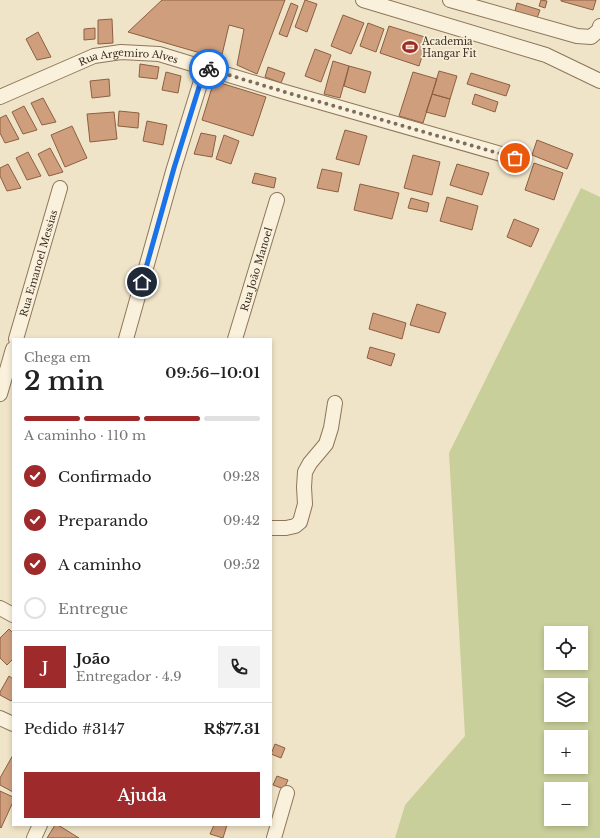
<!DOCTYPE html>
<html lang="pt">
<meta charset="utf-8">
<style>
:root{--surface:#fff;--page:#f2f2f2;--text:#222;--muted:#767676;--line:#e0e0e0;--accent:#9e2a2b}
body{margin:0;font-family:"Libre Baskerville",serif;background:var(--page);color:var(--text);height:100vh;display:flex;flex-direction:column;font-size:15px;white-space:nowrap}
*{box-sizing:border-box;margin:0}
p{font-size:13px;color:var(--muted)}
.icon{flex:none;width:22px;height:22px;fill:none;stroke:currentColor;stroke-width:2;stroke-linecap:round;stroke-linejoin:round}
.map{position:relative;flex:1;overflow:hidden}
.side{position:absolute;left:12px;top:338px;width:260px;height:488px;display:flex;flex-direction:column;background:var(--surface);border-radius:0px;box-shadow:0 2px 6px #0003}
.side>*{flex:none}
.controls{position:absolute;left:544px;top:626px;display:grid;gap:8px}
.controls a{display:grid;place-items:center;width:44px;height:44px;border-radius:0px;background:var(--surface);box-shadow:0 2px 6px #0003;font-size:20px}
.pin{position:absolute;display:grid;place-items:center;width:34px;height:34px;color:#fff;margin:-17px;border:2px solid #fff;border-radius:50%;box-shadow:0 1px 4px #0007}
.courier{position:absolute;display:grid;place-items:center;width:40px;height:40px;margin:-20px;border:3px solid #1a73e8;border-radius:50%;background:#fff;color:#222;box-shadow:0 1px 5px #0007}
.head em{font-style:normal;font-weight:600}
.head div{display:flex;flex-direction:column-reverse}
.head{display:flex;align-items:center;justify-content:space-between;height:68px;padding:0 12px}
h1{font-size:26px;font-weight:600;line-height:30px}
.bar{display:grid;grid-template-columns:repeat(4,1fr);gap:6px 4px;align-content:center;height:48px;padding:0 12px}
.bar i{height:5px;border-radius:3px;background:var(--line)}
.bar .current{background:var(--accent)}
.bar p{grid-column:span 4}
.line{display:flex;align-items:center;gap:10px;padding:0 12px;border-top:1px solid var(--line)}
.line div{flex:1}
.round{display:grid;place-items:center;flex:none;width:42px;height:42px;border-radius:0px;background:var(--page)}
ol{padding:0 12px;list-style:none}
li{display:flex;align-items:center;gap:12px;height:44px}
li p{margin-inline-start:auto}
li .icon{padding:4px;border-radius:50%;background:var(--accent);color:#fff;stroke-width:4}
li:last-child{color:var(--muted)}
li i{width:22px;height:22px;border:2px solid var(--line);border-radius:50%}
.primary-button{display:flex;gap:8px;margin-top:auto;padding:8px 12px}
.primary-button a{flex:1;height:46px;border-radius:0px;background:var(--accent);color:#fff;font-size:16px;font-weight:600;line-height:46px;text-align:center}
.map>svg:first-child{display:block}
.green{fill:#c9cf9b;fill-rule:evenodd}
.building{fill:#cf9f7d;stroke:#8d5f41}
.lines{fill:none;stroke-linecap:round;stroke-linejoin:round}
.minor-casing{stroke:#8d765c;stroke-width:16}
.minor{stroke:#faf1dc;stroke-width:14}
.done{stroke:#7c6e5b;stroke-width:4;stroke-dasharray:0 7.2}
.route{stroke:#1a73e8;stroke-width:5}
.labels{text-anchor:middle;dominant-baseline:central;stroke-width:3.5;stroke-linejoin:round;paint-order:stroke}
.poi-label{font-size:10px;fill:#3d2e20;stroke:#f7eed8;text-anchor:start}
.street-label{font-size:10px;fill:#3d2e20;stroke:#f7eed8}
</style>
<div class="map">
<svg width="600" height="838" viewBox="0 0 600 838">
<rect width="100%" height="100%" fill="#f0e4c8"/>
<path class="green" d="M581,188L600,197V838H395L405,805L465,736L449,453ZM551,633H581V663H551ZM551,685H581V715H551ZM551,737H581V767H551ZM551,789H581V819H551Z"/>
<path class="building" d="M162,0H285L257,74L237,65L244,29L229,25L221,59L128,32Z
M305,0L317,4L307,32L295,27Z
M541,0L547,1L545,8L539,6Z
M561,0H596L593,10L561,1Z
M291,3L298,6L287,37L279,34Z
M517,3L540,10L537,18L515,11Z
M343,15L364,23L351,54L331,46Z
M112,19L113,43L98,44V20Z
M368,23L384,29L376,52L360,46Z
M389,26L428,38L419,66L380,53Z
M95,28V39L84,40V29Z
M38,32L51,57L37,60L26,39Z
M315,49L331,55L321,82L305,76Z
M333,61L349,66L340,98L324,94Z
M140,64L159,67L157,79L139,77Z
M349,66L371,72L365,93L344,86Z
M268,67L285,73L281,83L265,77Z
M439,71L457,76L450,99L432,94Z
M166,72L181,76L178,93L162,90Z
M413,72L437,79L423,123L399,116Z
M471,73L510,85L506,96L467,84Z
M109,79L110,96L92,98L90,81Z
M214,81L266,97L253,136L202,120Z
M432,94L450,99L445,117L426,112Z
M475,94L498,102L495,112L472,104Z
M43,98L56,122L42,125L31,103Z
M24,106L37,130L23,134L12,112Z
M119,111L139,113L138,128L118,126Z
M114,112L117,139L90,142L87,114Z
M6,115L19,139L5,143L0,133V118Z
M147,121L167,125L163,145L143,141Z
M72,126L87,158L65,167L51,135Z
M345,130L367,136L359,165L336,159Z
M201,133L216,136L212,157L194,154Z
M224,135L239,141L231,164L216,159Z
M537,140L573,154L567,169L532,155Z
M50,148L63,172L49,176L38,154Z
M28,152L41,176L27,180L16,158Z
M413,155L440,162L432,195L404,188Z
M534,163L563,173L554,200L525,190Z
M8,164L21,188L7,191L0,176V168Z
M457,164L489,173L482,195L450,185Z
M322,169L342,173L338,192L317,188Z
M255,173L276,178L274,188L252,183Z
M360,184L399,193L392,219L354,210Z
M447,197L478,206L472,230L440,221Z
M411,198L429,203L427,212L408,208Z
M514,219L539,229L531,247L507,237Z
M417,304L446,313L439,333L410,325Z
M373,313L406,323L402,339L369,329Z
M370,347L395,354L391,366L367,358Z
M9,629L13,633V659L7,665L0,658V638Z
M9,676L13,679V699L11,701L0,695V692Z
M275,744L285,748L281,758L271,754Z
M13,755V792L0,785V778Z
M277,776L288,780L284,789L273,785Z
M0,791L13,797V802L1,828L0,827Z
M55,825H58L79,838H47Z
M214,825H227L223,838L210,834Z"/>
<g class="lines">
<defs>
<g id="minor">
<path d="M363,0L546,55L600,81"/>
<path d="M450,0L577,36L591,37L599,30L600,26"/>
<path id="s1" d="M0,97L94,56L121,52L159,54L285,92L515,158"/>
<path id="s2" d="M16,339L60,188"/>
<path d="M126,339L174,168L205,68"/>
<path id="s3" d="M235,339L277,200"/>
<path d="M0,394L13,349"/>
<path d="M271,528H286L295,526L300,522L305,504L304,487L305,472L310,463L326,444L331,428L335,403"/>
<path d="M0,608L13,615"/>
<path d="M0,718L13,724"/>
<path d="M34,838L40,825"/>
<path d="M274,838L287,793"/>
</g>
</defs>
<use href="#minor" class="minor-casing"/>
<use href="#minor" class="minor"/>
</g>
<g class="lines">
<path class="done" d="M209,69L285,92L515,158"/>
<path class="route" d="M142,282L174,168L205,68L209,69"/>
</g>
<defs>
<symbol id="stadium-bare" viewBox="-9 -9 18 18"><path d="M0-5a6.5 5 0 1 0 0 10a6.5 5 0 1 0 0-10ZM-3.5-1.8h7v3.6h-7Z" fill="#9e2a2b" stroke="#f7eed8" stroke-width="2.5" paint-order="stroke"/></symbol>
</defs>
<g fill-rule="evenodd">
<use href="#stadium-bare" x="399" y="36" width="22" height="22"/>
</g>
<g class="labels">
<g class="poi-label">
<text x="422" y="41">Academia<tspan x="422" dy="12">Hangar Fit</tspan></text>
</g>
<g class="street-label">
<text stroke="none"><textPath href="#s1" startOffset="137">Rua Argemiro Alves</textPath></text>
<text stroke="none"><textPath href="#s2" startOffset="79">Rua Emanoel Messias</textPath></text>
<text stroke="none"><textPath href="#s3" startOffset="73">Rua João Manoel</textPath></text>
</g>
</g>
</svg>
<div class="controls">
<a><svg class="icon" aria-label="locate" viewBox="0 0 24 24"><circle cx="12" cy="12" r="6"/><path d="M12 2v4M12 18v4M2 12h4M18 12h4"/></svg></a>
<a><svg class="icon" aria-label="layers" viewBox="0 0 24 24"><path d="M12 4l9 5-9 5-9-5zM3 14l9 5 9-5"/></svg></a>
<a>+</a>
<a>−</a>
</div>
<div class="pin" style="left:515px;top:158px;background:#ea580c"><svg class="icon" aria-label="bag" viewBox="0 0 24 24"><path d="M5 8h14l-1 12H6zM9 8a3 3 0 0 1 6 0"/></svg></div>
<div class="pin" style="left:142px;top:282px;background:#1f2937"><svg class="icon" aria-label="home" viewBox="0 0 24 24"><path d="M3 11l9-7 9 7M6 9v11h12V9"/></svg></div>
<div class="courier" style="left:209px;top:69px"><svg class="icon" aria-label="bike" viewBox="0 0 24 24"><circle cx="6" cy="16" r="4"/><circle cx="18" cy="16" r="4"/><path d="M6 16l4-8h5l3 8M10 8l3 8H6M13 5h3"/></svg></div>
<section class="side">
<div class="head"><div><h1>2 min</h1><p>Chega em</p></div><em>09:56–10:01</em></div>
<div class="bar"><i class="current"></i><i class="current"></i><i class="current"></i><i></i><p>A caminho · 110 m</p></div>
<ol>
<li><svg class="icon" aria-label="check" viewBox="0 0 24 24"><path d="M5 12l5 5 9-10"/></svg>Confirmado<p>09:28</p></li>
<li><svg class="icon" aria-label="check" viewBox="0 0 24 24"><path d="M5 12l5 5 9-10"/></svg>Preparando<p>09:42</p></li>
<li><svg class="icon" aria-label="check" viewBox="0 0 24 24"><path d="M5 12l5 5 9-10"/></svg>A caminho<p>09:52</p></li>
<li><i></i>Entregue</li>
</ol>
<div class="line" style="height:72px"><b class="round" style="background:var(--accent);color:#fff">J</b><div><b>João</b><p>Entregador · 4.9</p></div><a class="round"><svg class="icon" aria-label="phone" viewBox="0 0 24 24"><path d="M5 4h4l2 5-3 2q2 4 5 5l2-3 5 2v4C11 20 4 13 5 4z"/></svg></a></div>
<div class="line" style="height:52px"><div>Pedido #3147</div><b>R$77.31</b></div>
<div class="primary-button"><a>Ajuda</a></div>
</section>
</div>
